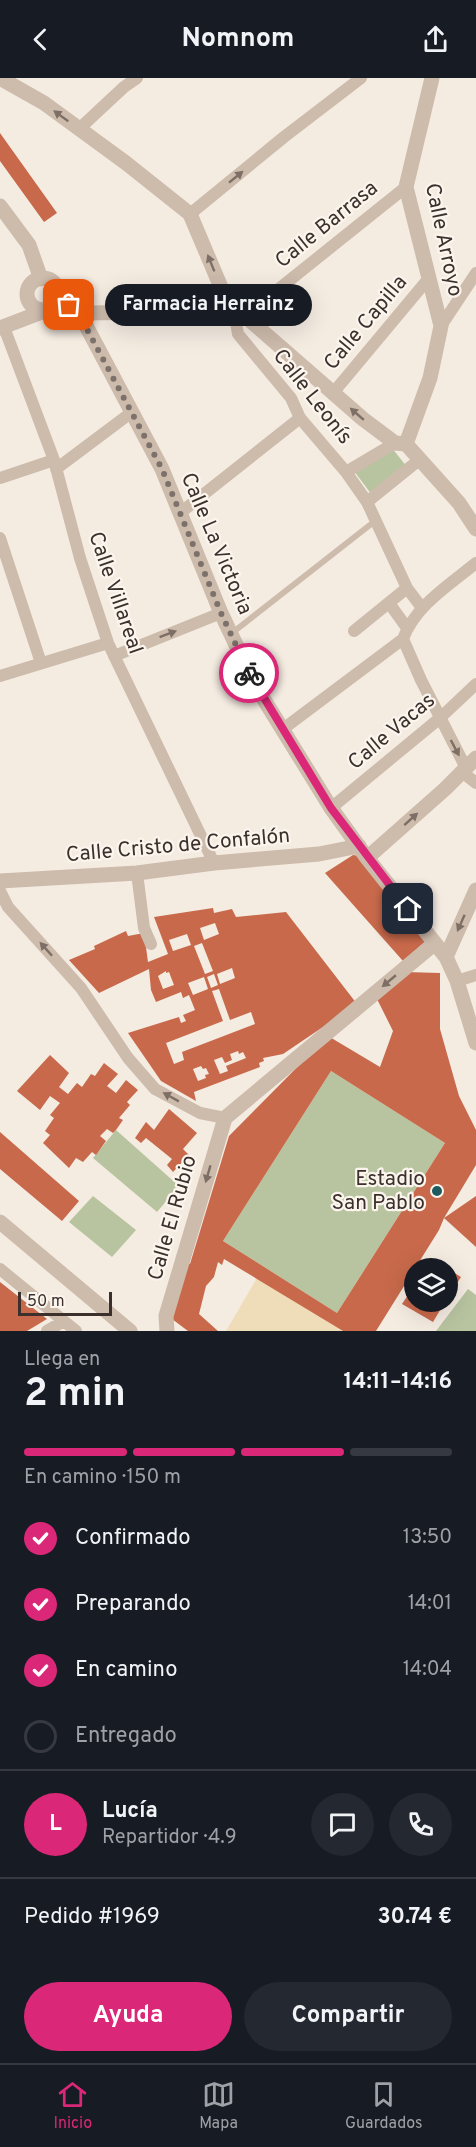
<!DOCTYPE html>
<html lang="es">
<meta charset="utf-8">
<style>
:root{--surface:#171b24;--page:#242831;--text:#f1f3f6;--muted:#9ea1a6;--line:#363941;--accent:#db2777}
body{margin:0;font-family:Overpass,sans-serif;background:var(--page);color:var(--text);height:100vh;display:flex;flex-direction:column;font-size:22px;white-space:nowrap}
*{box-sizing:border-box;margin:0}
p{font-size:20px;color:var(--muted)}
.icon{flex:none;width:33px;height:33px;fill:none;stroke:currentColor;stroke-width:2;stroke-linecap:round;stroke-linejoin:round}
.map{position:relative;height:1253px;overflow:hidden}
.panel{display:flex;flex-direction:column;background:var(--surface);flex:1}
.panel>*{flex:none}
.buttons{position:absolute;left:404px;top:1180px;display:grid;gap:12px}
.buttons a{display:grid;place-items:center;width:54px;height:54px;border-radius:50%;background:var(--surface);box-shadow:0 6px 24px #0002;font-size:30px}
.scale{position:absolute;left:18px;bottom:15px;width:94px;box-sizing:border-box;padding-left:6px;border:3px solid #3b302b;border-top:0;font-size:16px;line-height:21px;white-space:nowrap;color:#3b302b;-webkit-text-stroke:4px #fbf5ee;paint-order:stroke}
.pin{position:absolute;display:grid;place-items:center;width:51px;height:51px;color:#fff;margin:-26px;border-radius:12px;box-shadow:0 3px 9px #0006}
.courier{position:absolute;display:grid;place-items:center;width:60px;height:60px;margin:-30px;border:4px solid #db2777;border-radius:50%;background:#fff;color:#222;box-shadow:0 2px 8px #0007}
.bubble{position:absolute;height:42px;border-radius:21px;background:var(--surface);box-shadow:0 6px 24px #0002;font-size:20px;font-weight:700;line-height:42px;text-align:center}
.headline em{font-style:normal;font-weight:700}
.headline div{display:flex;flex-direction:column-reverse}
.headline{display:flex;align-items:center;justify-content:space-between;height:102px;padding:0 24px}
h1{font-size:39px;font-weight:700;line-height:45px}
.bar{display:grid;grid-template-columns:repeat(4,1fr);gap:9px 6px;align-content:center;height:72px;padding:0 24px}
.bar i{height:8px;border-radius:4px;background:var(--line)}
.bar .active{background:var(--accent)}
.bar p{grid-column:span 4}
.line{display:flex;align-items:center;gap:15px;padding:0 24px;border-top:2px solid var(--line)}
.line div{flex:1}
.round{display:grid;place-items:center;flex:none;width:63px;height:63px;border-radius:32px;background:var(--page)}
ol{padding:0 24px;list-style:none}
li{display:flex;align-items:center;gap:18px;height:66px}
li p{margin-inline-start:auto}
li .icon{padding:6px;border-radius:50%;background:var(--accent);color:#fff;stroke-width:4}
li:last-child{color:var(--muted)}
li i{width:33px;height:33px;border:3px solid var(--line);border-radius:50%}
.primary-button{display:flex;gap:12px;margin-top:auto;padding:12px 24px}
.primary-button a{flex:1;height:69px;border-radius:36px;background:var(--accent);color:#fff;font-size:24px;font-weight:700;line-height:69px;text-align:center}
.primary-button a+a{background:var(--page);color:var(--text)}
header{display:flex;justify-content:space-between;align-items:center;height:78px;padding:0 24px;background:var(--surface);font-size:27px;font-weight:700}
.tabs{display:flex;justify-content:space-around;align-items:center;height:84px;border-top:2px solid var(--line);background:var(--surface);font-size:16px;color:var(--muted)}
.tabs a{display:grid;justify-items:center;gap:3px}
.tabs .active{color:var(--accent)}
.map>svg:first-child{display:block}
.green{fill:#b8c4a0}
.sand{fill:#efdcb8}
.building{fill:#c8694b;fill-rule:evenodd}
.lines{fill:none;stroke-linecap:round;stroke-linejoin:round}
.service{stroke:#cdbbac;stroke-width:6}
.minor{stroke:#cdbbac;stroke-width:12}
.tertiary{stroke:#cdbbac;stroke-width:15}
.oneway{fill:#7d6f65}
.done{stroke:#7c716b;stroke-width:6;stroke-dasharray:0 10.8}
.route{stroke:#db2777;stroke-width:8}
.poi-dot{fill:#1f5a5e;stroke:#fbf5ee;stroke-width:2}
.labels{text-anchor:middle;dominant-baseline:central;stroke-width:4.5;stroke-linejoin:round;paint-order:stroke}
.street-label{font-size:21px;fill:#3b302b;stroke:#fbf5ee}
.poi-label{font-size:21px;fill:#3b302b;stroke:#fbf5ee;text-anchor:end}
</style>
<header><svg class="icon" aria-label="back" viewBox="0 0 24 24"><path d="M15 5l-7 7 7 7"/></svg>Nomnom<svg class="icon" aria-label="share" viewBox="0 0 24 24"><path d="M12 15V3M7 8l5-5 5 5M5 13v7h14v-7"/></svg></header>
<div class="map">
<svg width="476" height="1253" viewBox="0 0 476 1253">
<rect width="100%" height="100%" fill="#f4ebe1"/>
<path class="green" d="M392,370L407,389L372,417L354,393Z
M331,993L445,1065L337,1235L223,1163Z
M116,1052L179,1108L157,1134L93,1080Z
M93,1118L136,1152L112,1179L69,1144Z
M468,1211L476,1217V1253H436Z"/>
<path class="sand" d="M257,1200L343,1253H226Z"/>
<path class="building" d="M0,55L57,135L44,144L0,83Z
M353,777L361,778L428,861L403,883L325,795Z
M213,830L214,835L232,831L236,839L286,834L357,926L283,976L263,980L264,983L259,985L260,989L194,1014L196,1023L161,1003L128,955L179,939L181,945L186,943L183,937L195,932L189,917L183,920L181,914L156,924L151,912L149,891L99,915L69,882L95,871L94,868L126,853L128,858L144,855L148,884L168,876L154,839ZM215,845L219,856L204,862L200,850ZM187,856L191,867L173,873L169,862ZM202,865L213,893L205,896L194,868ZM232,890L235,900L220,906L217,896ZM166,893V895L169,894L174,907L163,911L158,898ZM214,896L218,907L211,910L207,899ZM204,899L208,911L193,917L188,905ZM219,911L230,942L251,934L255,946L182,974L184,982L174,986L166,965L223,943L212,913ZM238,973L239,976L243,974L246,980L226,988L228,993L220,996L214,982L222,979L225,985L232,982L230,976ZM201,988L203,991L206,990L209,996L205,997L206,1000L198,1003L193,991Z
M405,894L440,895V951L459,1018L476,1052V1087L444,1140L439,1152L376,1253H343L224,1181L222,1187L218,1184L214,1199L206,1208L199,1236L218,1253H188L172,1241L187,1184L190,1186L229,1058L328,958L380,989L393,953L376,919ZM331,993L445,1065L337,1235L223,1163Z
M50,977L69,995L59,1009L68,1016L77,1005L82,1009L91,996L95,998L104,985L118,996L107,1008L116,1015L126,1002L138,1012L127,1024L130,1027L119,1040L123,1042L116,1052L113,1055L107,1051L100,1058L106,1063L96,1077L92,1074L83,1084L76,1080L69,1090L43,1065L50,1057L45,1053L54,1040L50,1037L60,1025L50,1018L40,1032L17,1013Z
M169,1031L197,1055L183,1071L189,1077L173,1094L167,1087L172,1081L146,1060L141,1065L135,1060L146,1044L154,1052Z
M0,1054L79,1123L62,1143L0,1091Z
M476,1118V1169L444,1140Z
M432,1181L461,1199L447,1221V1191H426Z
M0,1204L47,1241L27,1253H0Z
M414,1208V1224H445L433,1244L402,1226Z"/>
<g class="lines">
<path class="service" d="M232,555L375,443"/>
<path class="minor" d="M79,51L124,9L137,0
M190,136L284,59L361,0
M234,234L238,256L291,320L300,340L346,394L367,424
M245,238L406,109
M441,248L476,195
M4,249L54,382L80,480L108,565L214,785
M333,315L429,200
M56,391L132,334
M346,394L395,365
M0,400L54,382
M180,435L300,340
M0,460L41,585
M407,510L367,424L419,382
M389,525L407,550
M354,553L407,510L422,530
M403,561L421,602L466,690
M114,578L221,535
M0,598L108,565
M283,651L403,561C415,528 449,507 476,485
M462,694L476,705
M331,730L440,640L476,606
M137,795L144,850L151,866
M0,813L8,829L81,910L128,980L155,1011L200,1035L225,1040
M457,903L476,897
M0,1191L76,1253
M47,1253L64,1243"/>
<path class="tertiary" d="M0,0L44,25L126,85L190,136L231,233L245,238L363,341L395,365L406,366
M0,128L29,167L41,201
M27 216a16 16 0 1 1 32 0a16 16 0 1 1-32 0Z
M59,215L69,227L85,235L231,233
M69,227L83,242L162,391L221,535L255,607L331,730L367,780L446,879L457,903L476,965
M0,250L47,232
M406,366L430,300L441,248L406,109L432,0
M406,366L459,425L476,451
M367,780L445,711L476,680
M0,803L137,795L214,785L319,776L359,768
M446,879L476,812
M0,1144L130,1253
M167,1253L166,1238L225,1040L434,866"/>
</g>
<defs><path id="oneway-solid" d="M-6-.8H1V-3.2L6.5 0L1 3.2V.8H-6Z" transform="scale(1.5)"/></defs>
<g class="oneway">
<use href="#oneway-solid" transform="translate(61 38) rotate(-144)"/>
<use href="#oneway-solid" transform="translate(236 99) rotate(-39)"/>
<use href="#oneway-solid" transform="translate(211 185) rotate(-112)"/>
<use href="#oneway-solid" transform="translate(357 336) rotate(-139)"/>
<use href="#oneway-solid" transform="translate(168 556) rotate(-21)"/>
<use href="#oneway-solid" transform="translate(455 670) rotate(62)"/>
<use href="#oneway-solid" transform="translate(411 741) rotate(-42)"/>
<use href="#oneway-solid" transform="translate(461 845) rotate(114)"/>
<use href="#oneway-solid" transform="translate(46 871) rotate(-132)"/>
<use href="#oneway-solid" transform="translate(389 903) rotate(140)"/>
<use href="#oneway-solid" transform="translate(171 1019) rotate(-151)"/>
<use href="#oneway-solid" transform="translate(208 1096) rotate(106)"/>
</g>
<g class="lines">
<path class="done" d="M69,227L82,242L162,391L221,535L249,595"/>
<path class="route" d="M249,595L331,730L408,831"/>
</g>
<circle class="poi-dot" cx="437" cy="1113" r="6"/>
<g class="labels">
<g class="street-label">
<text transform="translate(327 147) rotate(-39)">Calle Barrasa</text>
<text transform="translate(443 162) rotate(78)">Calle Arroyo</text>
<text transform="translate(366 245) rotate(-50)">Calle Capilla</text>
<text transform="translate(312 319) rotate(52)">Calle Leonís</text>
<text transform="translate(216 466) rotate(67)">Calle La Victoria</text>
<text transform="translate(115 515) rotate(71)">Calle Villareal</text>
<text transform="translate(392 654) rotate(-40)">Calle Vacas</text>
<text transform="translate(178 768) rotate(-5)">Calle Cristo de Confalón</text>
<text transform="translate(173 1140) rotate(-74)">Calle El Rubio</text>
</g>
<g class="poi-label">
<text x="425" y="1101">Estadio<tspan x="425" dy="24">San Pablo</tspan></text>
</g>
</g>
</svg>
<div class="buttons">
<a><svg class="icon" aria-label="layers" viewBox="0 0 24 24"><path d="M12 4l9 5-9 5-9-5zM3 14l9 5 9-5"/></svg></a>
</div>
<div class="scale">50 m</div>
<div class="pin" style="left:69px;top:227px;background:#ea580c"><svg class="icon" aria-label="bag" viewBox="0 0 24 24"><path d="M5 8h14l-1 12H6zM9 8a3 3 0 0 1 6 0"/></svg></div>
<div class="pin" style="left:408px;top:831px;background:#1f2937"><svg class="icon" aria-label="home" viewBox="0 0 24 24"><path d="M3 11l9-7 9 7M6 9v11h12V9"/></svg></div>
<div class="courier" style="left:249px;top:595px"><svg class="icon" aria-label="bike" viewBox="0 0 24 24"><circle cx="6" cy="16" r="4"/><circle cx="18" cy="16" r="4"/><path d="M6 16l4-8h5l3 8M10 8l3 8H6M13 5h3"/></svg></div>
<div class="bubble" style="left:105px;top:206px;width:207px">Farmacia Herrainz</div>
</div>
<section class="panel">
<div class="headline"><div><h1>2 min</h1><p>Llega en</p></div><em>14:11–14:16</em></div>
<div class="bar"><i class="active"></i><i class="active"></i><i class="active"></i><i></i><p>En camino · 150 m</p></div>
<ol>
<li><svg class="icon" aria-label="check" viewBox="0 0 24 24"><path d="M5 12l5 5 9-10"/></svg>Confirmado<p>13:50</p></li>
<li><svg class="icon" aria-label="check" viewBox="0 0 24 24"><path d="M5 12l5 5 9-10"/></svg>Preparando<p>14:01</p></li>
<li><svg class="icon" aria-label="check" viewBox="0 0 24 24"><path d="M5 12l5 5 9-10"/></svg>En camino<p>14:04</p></li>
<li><i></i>Entregado</li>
</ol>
<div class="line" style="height:108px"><b class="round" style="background:var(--accent);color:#fff">L</b><div><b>Lucía</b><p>Repartidor · 4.9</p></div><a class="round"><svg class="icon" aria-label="chat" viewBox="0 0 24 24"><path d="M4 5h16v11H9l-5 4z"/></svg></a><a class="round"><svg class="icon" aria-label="phone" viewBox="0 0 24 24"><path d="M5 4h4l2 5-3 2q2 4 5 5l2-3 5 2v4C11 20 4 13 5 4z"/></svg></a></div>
<div class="line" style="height:78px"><div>Pedido #1969</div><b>30.74 €</b></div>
<div class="primary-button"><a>Ayuda</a><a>Compartir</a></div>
</section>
<nav class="tabs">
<a class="active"><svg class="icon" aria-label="home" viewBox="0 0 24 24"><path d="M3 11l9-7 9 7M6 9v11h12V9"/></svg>Inicio</a>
<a><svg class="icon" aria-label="map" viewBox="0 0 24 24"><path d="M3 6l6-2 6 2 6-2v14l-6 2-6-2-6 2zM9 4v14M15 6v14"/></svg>Mapa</a>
<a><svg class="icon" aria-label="saved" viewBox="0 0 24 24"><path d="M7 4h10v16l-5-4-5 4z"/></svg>Guardados</a>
</nav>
